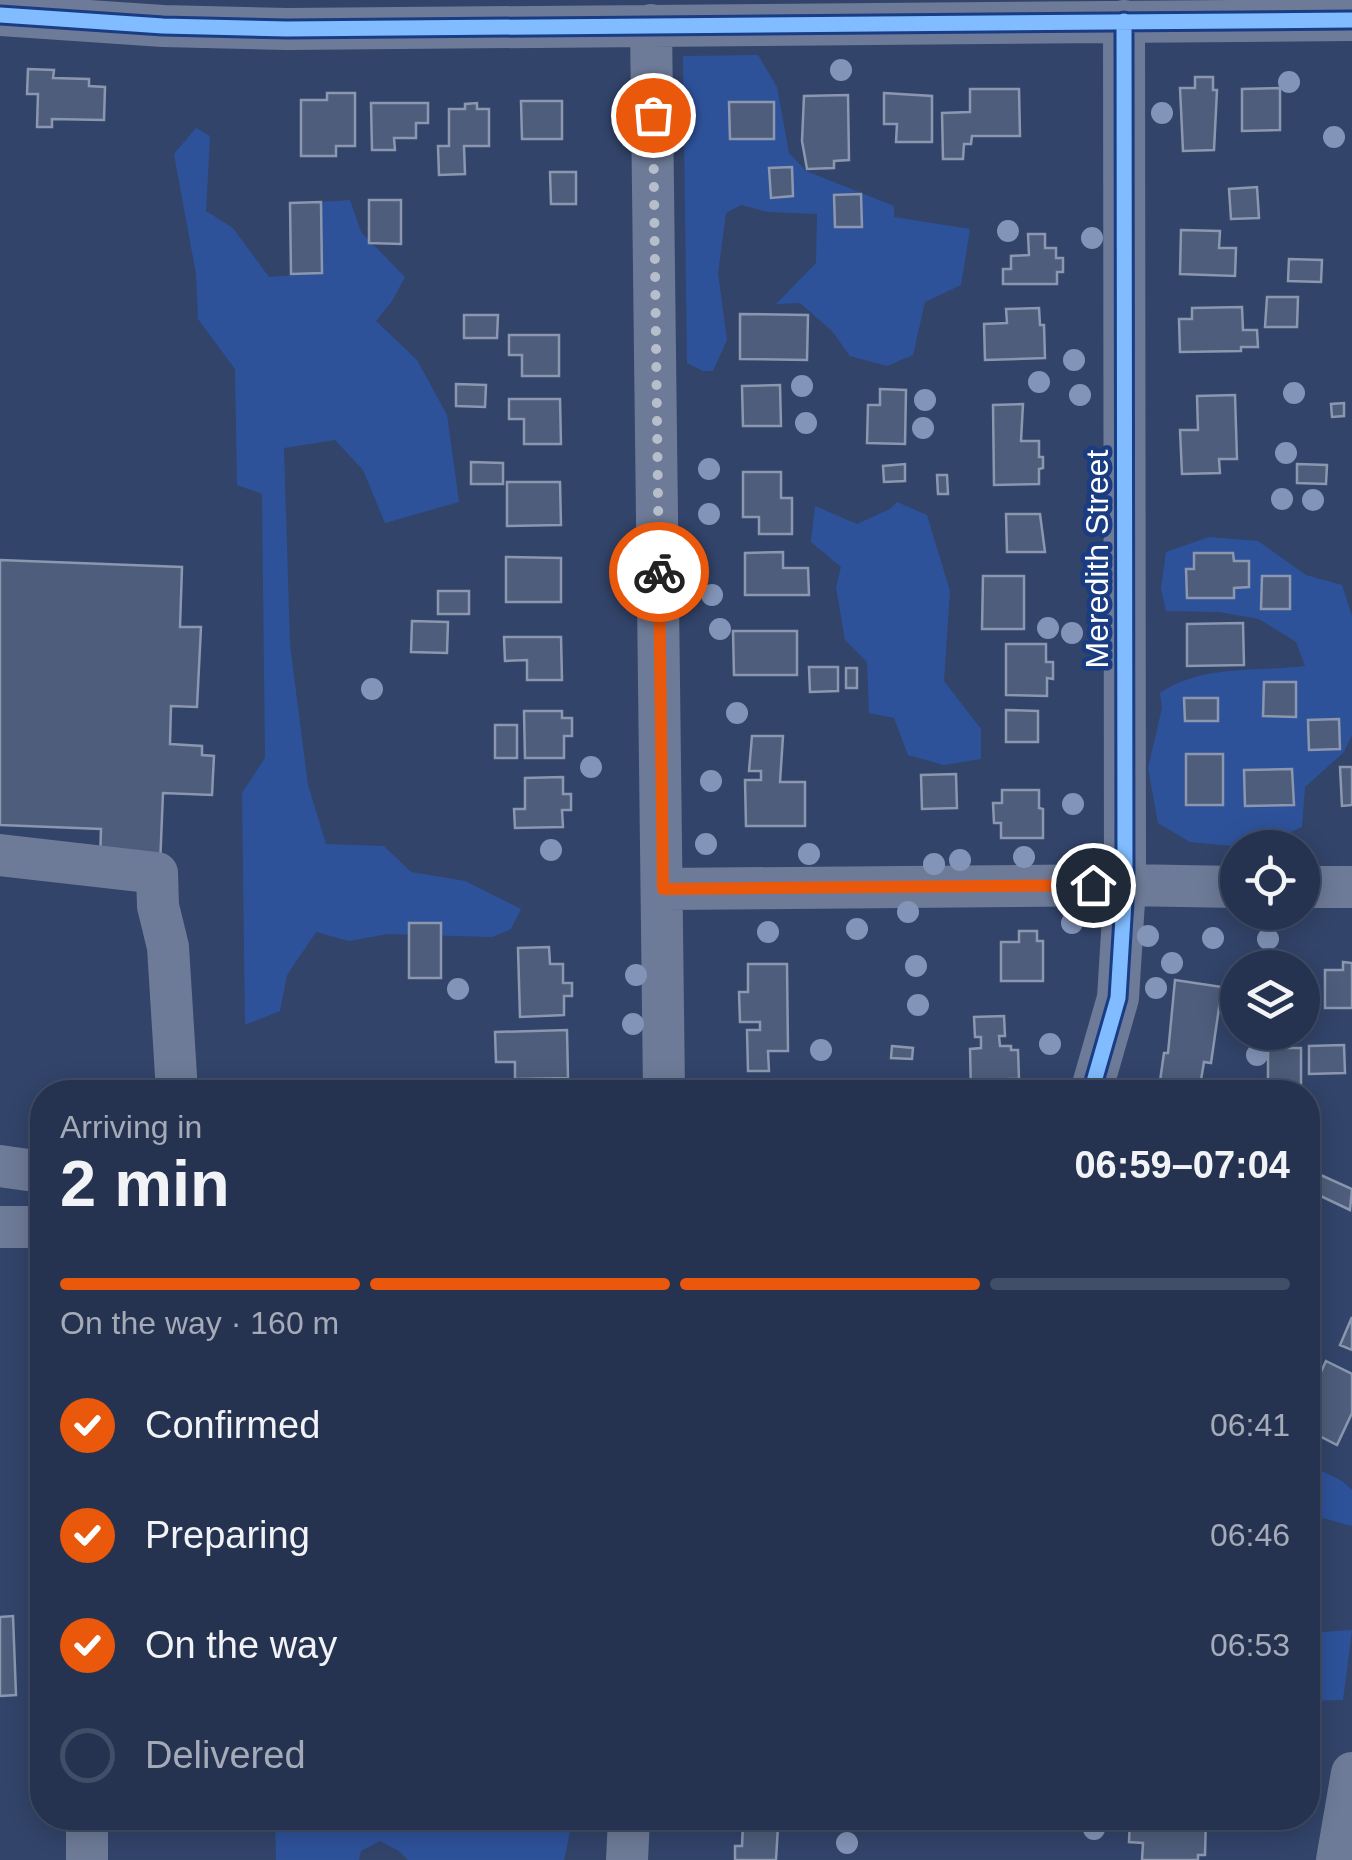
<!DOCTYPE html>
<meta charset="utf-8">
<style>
:root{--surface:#263350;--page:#323f5a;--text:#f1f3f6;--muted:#a4aab7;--line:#424e67;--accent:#ea580c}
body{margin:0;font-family:Helvetica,sans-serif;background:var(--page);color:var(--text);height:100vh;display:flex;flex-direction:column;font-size:38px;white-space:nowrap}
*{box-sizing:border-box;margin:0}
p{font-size:32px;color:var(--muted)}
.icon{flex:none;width:55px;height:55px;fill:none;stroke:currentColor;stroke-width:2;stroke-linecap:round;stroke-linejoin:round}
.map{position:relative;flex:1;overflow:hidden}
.sheet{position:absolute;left:30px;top:1080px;width:1290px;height:750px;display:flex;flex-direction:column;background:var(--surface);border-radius:40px;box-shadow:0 5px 25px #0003,0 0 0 2px var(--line)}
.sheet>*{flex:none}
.fabs{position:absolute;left:1220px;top:830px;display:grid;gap:20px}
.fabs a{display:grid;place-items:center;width:100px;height:100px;border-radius:50%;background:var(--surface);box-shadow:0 5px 25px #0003,0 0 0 2px var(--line);font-size:50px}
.pin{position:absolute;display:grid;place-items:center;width:85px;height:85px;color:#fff;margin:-42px;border:5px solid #fff;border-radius:50%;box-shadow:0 2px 10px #0007}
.courier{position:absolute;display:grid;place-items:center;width:100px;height:100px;margin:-50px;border:8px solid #ea580c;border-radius:50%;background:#fff;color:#222;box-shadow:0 2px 12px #0007}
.headline em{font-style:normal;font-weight:800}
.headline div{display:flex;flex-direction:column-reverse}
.headline{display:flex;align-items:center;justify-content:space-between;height:170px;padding:0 30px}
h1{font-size:65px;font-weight:800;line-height:75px}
.bar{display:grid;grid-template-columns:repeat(4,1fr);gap:15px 10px;align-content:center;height:120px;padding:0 30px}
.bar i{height:12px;border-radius:8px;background:var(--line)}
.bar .on{background:var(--accent)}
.bar p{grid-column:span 4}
ol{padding:0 30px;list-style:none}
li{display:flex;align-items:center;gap:30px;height:110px}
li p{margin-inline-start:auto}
li .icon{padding:10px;border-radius:50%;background:var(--accent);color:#fff;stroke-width:4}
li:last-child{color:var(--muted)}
li i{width:55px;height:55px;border:5px solid var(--line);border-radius:50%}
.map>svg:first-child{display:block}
.green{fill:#2e529a}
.building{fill:#4e5d7b;stroke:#8b97af;stroke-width:2.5}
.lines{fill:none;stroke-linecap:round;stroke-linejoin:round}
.minor{stroke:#6e7b98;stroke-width:42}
.cycleway-casing{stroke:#1a3c82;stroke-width:21}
.cycleway{stroke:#80bcff;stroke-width:15}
.tree{fill:#8294b8}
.done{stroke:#b7becb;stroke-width:10;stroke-dasharray:0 18}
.route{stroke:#ea580c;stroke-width:12}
.labels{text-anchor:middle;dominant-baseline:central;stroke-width:9;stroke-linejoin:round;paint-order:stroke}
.street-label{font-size:32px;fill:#fff;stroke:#1a3c82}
</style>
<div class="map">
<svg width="1352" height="1860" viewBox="0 0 1352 1860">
<rect width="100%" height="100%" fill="#32446a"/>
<path class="green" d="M758,55L777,87L789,153L806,171L894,206V217L970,229L961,285L925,302L913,355L887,366L850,356L832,331L800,303L776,304L816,263L817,214L768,212L741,205L726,213L718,273L727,340L713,371H703L687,363L683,56Z
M196,128L210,136L206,211L233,228L269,277L322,273L321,202L350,200L361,232L405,277L392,301L376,321L417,360L447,415L459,502L385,523L363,470L335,440L284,448L290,645L308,785L326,844L384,846L411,872L465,881L521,909L511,929L492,937L388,934L349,941L316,932L287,975L280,1011L245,1025L242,793L265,758L262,494L237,485L235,369L198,319L196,274L174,154Z
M897,502L927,515L950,591L944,681L981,729V759L944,765L908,755L894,718L869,713L867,662L845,640L836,587L841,567L811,542L815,506L857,524L890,509Z
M1209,537L1258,541L1306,575L1342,585L1352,616V735L1344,752L1305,787L1302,827L1257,847H1241L1190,842L1158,823L1148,768L1162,708L1160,693C1203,664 1256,672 1305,666L1296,642L1259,619L1219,612L1166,611L1161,589L1166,552Z
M1308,1464L1342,1481L1352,1490V1526L1308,1514Z
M1352,1630L1343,1700L1308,1701V1633Z
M275,1818H573L564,1860H408L399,1851L380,1841L361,1851L359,1860H276Z"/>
<path class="building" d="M28,69L54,70L53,78L89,79V86L105,87L104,120L52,119V127H37L38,94H27Z
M1195,77H1213V90H1217L1214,150L1183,151L1180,88H1195Z
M1280,88V130L1242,131V89Z
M970,89H1019L1020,136H972L971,144H964L963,159H943L942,113L970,112Z
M327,93H355V146H336V156H301V100H327Z
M884,93L932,96V142H896L897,124H884Z
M848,95L849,160L834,161V168L807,169L802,141L804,96Z
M521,101H562V139H522Z
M729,102H774V139H730Z
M371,103H428V123H416V138H394L395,150H372Z
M477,103V109H489V146H464L465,174L439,175L438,146H449V109H465V104Z
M792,167L793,196L771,198L769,168Z
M550,172H576V204H551Z
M1257,187L1259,218L1231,219L1229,189Z
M861,194L862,227H835L834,195Z
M369,200H401V244L369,243Z
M321,202L322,273L291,274L290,203Z
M1181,230L1220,231L1219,248H1236L1235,276L1180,274Z
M1028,234H1045V248H1056V258H1063V272H1057V284H1003V269H1011V256L1029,255Z
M1289,259L1322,260L1321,282L1288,281Z
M1267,297H1298L1297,327H1265Z
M1242,307L1243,330H1257L1258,347H1241V351L1180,352L1179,319H1192V308Z
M1039,308L1040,325H1044L1045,358L985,360L984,324L1007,323L1006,309Z
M740,314L808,315L807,360L740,359Z
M464,315H498L497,338H464Z
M509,335H559V376H522V355H509Z
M456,384L486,385L485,407L456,406Z
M780,385L781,426H743L742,386Z
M880,389L906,390L905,444L867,443L868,405H880Z
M1235,395L1237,459H1219L1220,473L1182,474L1180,430H1198L1197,396Z
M509,399H560L561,444H524V419H509Z
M1344,403V416L1332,417L1331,404Z
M1023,404L1021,441H1039V457H1043V468L1039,469V484L994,485L993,405Z
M471,462L503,463V484H471Z
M905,464V481L884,482L883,466Z
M1297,464L1327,465L1326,484L1297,483Z
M743,472H781V498H792V534H759V517H743Z
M937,475H947L948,494H938Z
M507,482H560L561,525L507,526Z
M1006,514H1040L1045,552H1007Z
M783,552V568H808L809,595H745V553Z
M1194,553H1233L1234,561H1249V587L1234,588V598H1187L1186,569H1194Z
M506,557L561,558V602H506Z
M0,560L182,567L180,627H201L197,707L171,706L170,744L202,746V755L214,756L212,795L163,793L160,866L100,863L101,829L0,825Z
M983,576H1024V629H982Z
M1262,576H1290V609H1261Z
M438,591H469V614H438Z
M412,621L448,622L447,653L411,652Z
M1243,623L1244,665L1187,666V624Z
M733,631H797V675H734Z
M504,637H561L562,680H527V660L505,661Z
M1006,644H1046V662H1053V679L1047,678V696L1006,695Z
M809,667H838V691L810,692Z
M846,668H857V688H846Z
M1264,682H1296V717L1263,716Z
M1184,698H1218V721H1185Z
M1006,710L1038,711V742H1006Z
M524,711H562V718H572V736H564V758H525Z
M1339,719L1340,749L1309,750L1308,720Z
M495,725H517V758H495Z
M752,736H783L780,782H805V826H746L745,780H761V771H749Z
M1186,754H1223V805H1186Z
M1340,767H1352V805L1342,806Z
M1292,769L1294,805L1245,806L1244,770Z
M956,774L957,808L922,809L921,775Z
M563,777V794H571V810H562L563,827L515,828L514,809H525V778Z
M1002,790H1039V808L1043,809V838H1001V823H994L993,803H1002Z
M409,923H441V978H409Z
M1019,931H1037V941H1043V981H1001V942H1019Z
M549,947L550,964H563V983H572V996H564V1015L520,1017L518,948Z
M1343,962L1352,963V1008H1325V970H1343Z
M748,964H787L788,1051H768L769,1071H748L747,1030H760V1022H740L739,992H748Z
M1175,980L1222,987L1211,1063L1204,1062L1199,1092L1159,1088L1164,1053H1168Z
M1004,1016L1005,1036H999L1000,1046H1011V1050H1018L1019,1079H1010V1092H971L970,1049L981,1048V1037H975L974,1017Z
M567,1030L568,1078L515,1079V1062H496L495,1032Z
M1344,1045L1345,1073L1309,1074V1046Z
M892,1046L913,1048L912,1059L891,1058Z
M1268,1048H1301V1085H1268Z
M1314,1172L1352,1189L1350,1210L1308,1190Z
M1352,1317V1350L1340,1345Z
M1326,1361L1352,1374V1413L1337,1445L1308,1430V1400Z
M13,1616L16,1695L0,1696V1617Z
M1130,1818H1206L1205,1855H1198V1860H1142L1143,1843L1129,1842Z
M743,1824L778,1826L776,1860H735V1846H742Z"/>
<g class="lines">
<path class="minor" d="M0,15L163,26L287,29L1352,20
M651,25L664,1092
M0,855L157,873L158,906L168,947L177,1092
M1302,887H1352
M663,889L1125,885L1238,887
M1091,1092L1118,998L1125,885L1124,21
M0,1166L42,1172
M0,1227H42
M87,1818V1860
M627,1860L629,1818
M1337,1860L1352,1773"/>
<defs>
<path id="cycleway" d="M0,15L163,26L287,29L1352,20
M1091,1092L1118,998L1125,885L1124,21"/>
</defs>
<use href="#cycleway" class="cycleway-casing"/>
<use href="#cycleway" class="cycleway"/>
</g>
<g class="tree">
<circle cx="841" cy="70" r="11"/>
<circle cx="1289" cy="82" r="11"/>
<circle cx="1162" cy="113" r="11"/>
<circle cx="1334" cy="137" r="11"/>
<circle cx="1008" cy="231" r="11"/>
<circle cx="1092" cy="238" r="11"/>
<circle cx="1074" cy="360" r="11"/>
<circle cx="1039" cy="382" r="11"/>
<circle cx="802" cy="386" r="11"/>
<circle cx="1294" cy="393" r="11"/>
<circle cx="1080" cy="395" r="11"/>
<circle cx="925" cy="400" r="11"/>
<circle cx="806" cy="423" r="11"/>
<circle cx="923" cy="428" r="11"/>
<circle cx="1286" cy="453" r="11"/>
<circle cx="709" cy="469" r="11"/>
<circle cx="1099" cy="469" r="11"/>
<circle cx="1282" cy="499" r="11"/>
<circle cx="1313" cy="500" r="11"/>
<circle cx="709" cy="514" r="11"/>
<circle cx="712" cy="595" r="11"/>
<circle cx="1048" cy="628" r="11"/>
<circle cx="720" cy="629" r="11"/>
<circle cx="1072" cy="633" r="11"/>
<circle cx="372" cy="689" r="11"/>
<circle cx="737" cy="713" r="11"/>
<circle cx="591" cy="767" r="11"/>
<circle cx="711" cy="781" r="11"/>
<circle cx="1073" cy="804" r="11"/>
<circle cx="706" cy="844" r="11"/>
<circle cx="551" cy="850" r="11"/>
<circle cx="809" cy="854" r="11"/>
<circle cx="1024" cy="857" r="11"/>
<circle cx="1077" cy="859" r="11"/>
<circle cx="960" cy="860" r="11"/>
<circle cx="934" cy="864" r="11"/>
<circle cx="908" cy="912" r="11"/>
<circle cx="1072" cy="923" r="11"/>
<circle cx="857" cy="929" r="11"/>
<circle cx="768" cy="932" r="11"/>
<circle cx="1148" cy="936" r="11"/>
<circle cx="1213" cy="938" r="11"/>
<circle cx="1268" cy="939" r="11"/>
<circle cx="1172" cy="963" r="11"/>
<circle cx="916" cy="966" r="11"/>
<circle cx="636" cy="975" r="11"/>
<circle cx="1156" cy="988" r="11"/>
<circle cx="458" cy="989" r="11"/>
<circle cx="918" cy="1005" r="11"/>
<circle cx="633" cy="1024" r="11"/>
<circle cx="1050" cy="1044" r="11"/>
<circle cx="821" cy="1050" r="11"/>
<circle cx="1257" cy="1055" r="11"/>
<circle cx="1094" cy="1829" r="11"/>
<circle cx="847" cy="1843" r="11"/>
</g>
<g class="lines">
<path class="done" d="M653,115L659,572"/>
<path class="route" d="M659,572L663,889L1093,885"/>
</g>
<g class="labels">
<g class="street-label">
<text transform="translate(1097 559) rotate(-90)">Meredith Street</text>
</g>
</g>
</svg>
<div class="fabs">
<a><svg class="icon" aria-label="locate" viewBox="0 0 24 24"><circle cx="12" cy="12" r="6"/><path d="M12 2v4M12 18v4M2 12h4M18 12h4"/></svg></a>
<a><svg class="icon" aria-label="layers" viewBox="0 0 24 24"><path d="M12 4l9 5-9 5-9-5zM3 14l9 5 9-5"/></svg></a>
</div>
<div class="pin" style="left:653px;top:115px;background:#ea580c"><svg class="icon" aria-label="bag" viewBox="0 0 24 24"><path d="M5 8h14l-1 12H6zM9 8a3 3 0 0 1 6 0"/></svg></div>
<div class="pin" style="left:1093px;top:885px;background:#1f2937"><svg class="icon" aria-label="home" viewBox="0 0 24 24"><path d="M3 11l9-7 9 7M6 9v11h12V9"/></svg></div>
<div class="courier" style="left:659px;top:572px"><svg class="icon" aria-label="bike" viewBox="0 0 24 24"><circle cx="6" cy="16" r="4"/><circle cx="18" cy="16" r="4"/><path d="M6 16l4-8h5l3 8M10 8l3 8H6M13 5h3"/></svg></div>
<section class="sheet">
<div class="headline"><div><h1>2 min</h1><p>Arriving in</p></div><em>06:59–07:04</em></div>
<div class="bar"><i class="on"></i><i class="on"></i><i class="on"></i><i></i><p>On the way · 160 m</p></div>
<ol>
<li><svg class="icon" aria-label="check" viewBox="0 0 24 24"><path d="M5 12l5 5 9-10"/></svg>Confirmed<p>06:41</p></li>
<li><svg class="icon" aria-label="check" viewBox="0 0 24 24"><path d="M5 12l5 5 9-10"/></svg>Preparing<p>06:46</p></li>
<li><svg class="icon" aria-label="check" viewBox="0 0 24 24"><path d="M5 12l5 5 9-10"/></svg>On the way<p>06:53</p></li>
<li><i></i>Delivered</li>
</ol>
</section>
</div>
